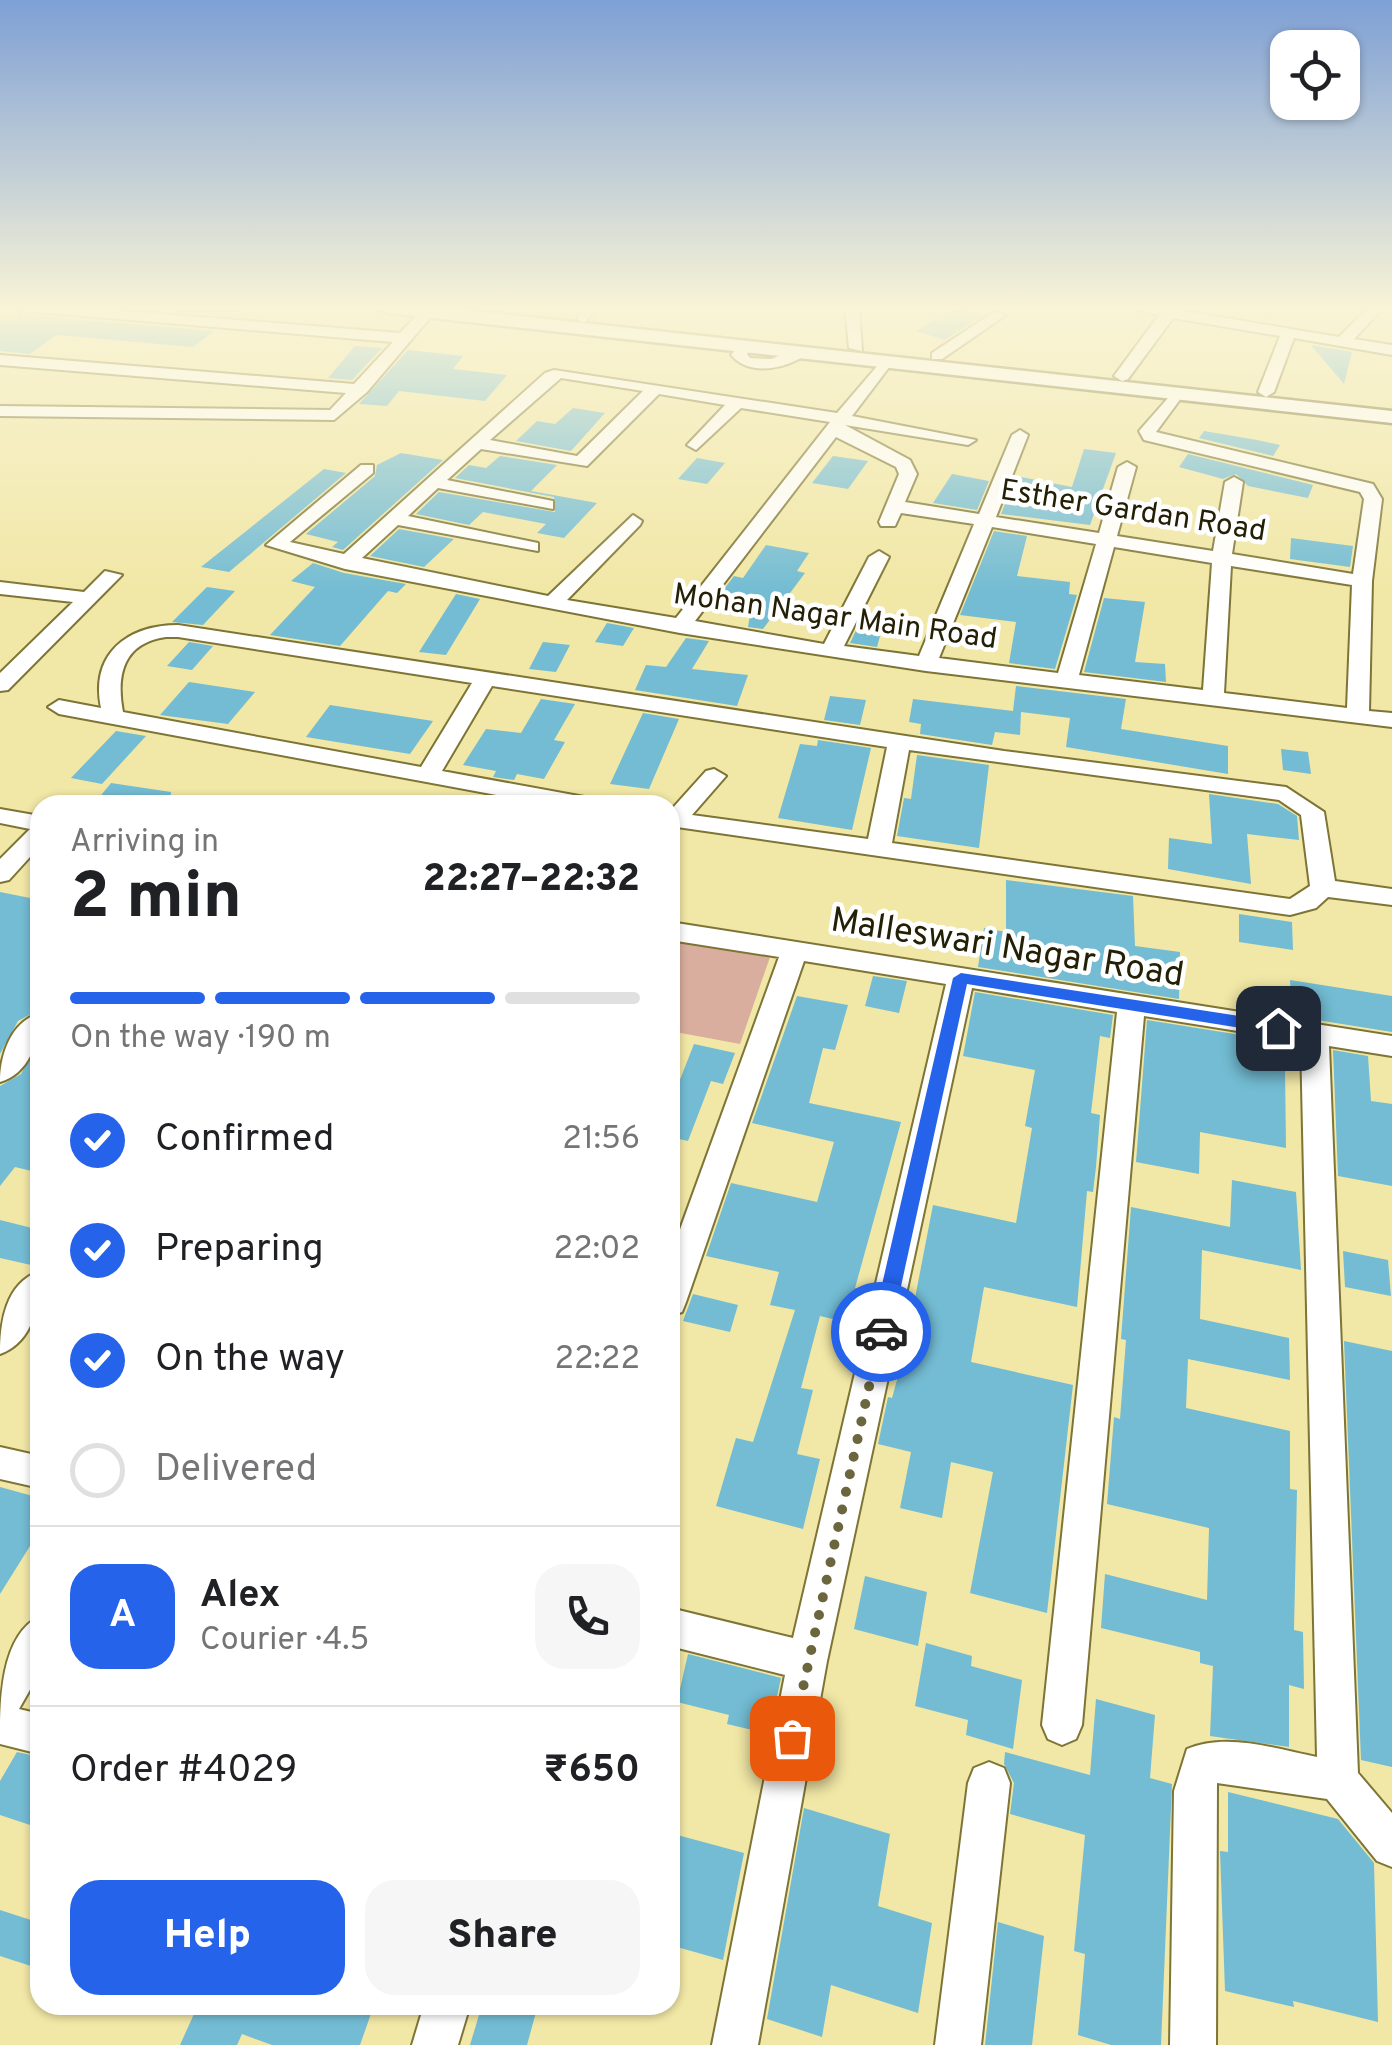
<!DOCTYPE html>
<meta charset="utf-8">
<style>
:root{--surface:#fff;--page:#f6f6f6;--text:#202124;--muted:#757577;--line:#e0e0e0;--accent:#2563eb}
body{margin:0;font-family:Overpass,sans-serif;background:var(--page);color:var(--text);height:100vh;display:flex;flex-direction:column;font-size:38px;white-space:nowrap}
*{box-sizing:border-box;margin:0}
p{font-size:32px;color:var(--muted)}
.icon{flex:none;width:55px;height:55px;fill:none;stroke:currentColor;stroke-width:2;stroke-linecap:round;stroke-linejoin:round}
.map{position:relative;flex:1;overflow:hidden}
.side{position:absolute;left:30px;top:795px;width:650px;height:1220px;display:flex;flex-direction:column;background:var(--surface);border-radius:30px;box-shadow:0 2px 8px #0004}
.side>*{flex:none}
.buttons{position:absolute;left:1270px;top:30px;display:grid;gap:20px}
.buttons a{display:grid;place-items:center;width:90px;height:90px;border-radius:20px;background:var(--surface);box-shadow:0 2px 8px #0004;font-size:50px}
.pin{position:absolute;display:grid;place-items:center;width:85px;height:85px;color:#fff;margin:-42px;border-radius:20px;box-shadow:0 5px 15px #0006}
.courier{position:absolute;display:grid;place-items:center;width:100px;height:100px;margin:-50px;border:8px solid #2563eb;border-radius:50%;background:#fff;color:#222;box-shadow:0 2px 12px #0007}
.head em{font-style:normal;font-weight:800}
.head div{display:flex;flex-direction:column-reverse}
.head{display:flex;align-items:center;justify-content:space-between;height:170px;padding:0 40px}
h1{font-size:65px;font-weight:800;line-height:75px}
.bar{display:grid;grid-template-columns:repeat(4,1fr);gap:15px 10px;align-content:center;height:120px;padding:0 40px}
.bar i{height:12px;border-radius:8px;background:var(--line)}
.bar .on{background:var(--accent)}
.bar p{grid-column:span 4}
.line{display:flex;align-items:center;gap:25px;padding:0 40px;border-top:2px solid var(--line)}
.line div{flex:1}
.round{display:grid;place-items:center;flex:none;width:105px;height:105px;border-radius:30px;background:var(--page)}
ol{padding:0 40px;list-style:none}
li{display:flex;align-items:center;gap:30px;height:110px}
li p{margin-inline-start:auto}
li .icon{padding:10px;border-radius:50%;background:var(--accent);color:#fff;stroke-width:4}
li:last-child{color:var(--muted)}
li i{width:55px;height:55px;border:5px solid var(--line);border-radius:50%}
.action{display:flex;gap:20px;margin-top:auto;padding:20px 40px}
.action a{flex:1;height:115px;border-radius:30px;background:var(--accent);color:#fff;font-size:40px;font-weight:800;line-height:115px;text-align:center}
.action a+a{background:var(--page);color:var(--text)}
.map>svg:first-child{display:block}
.green{fill:#daae9e}
.building{fill:#73bcd3}
.lines{fill:none;stroke-linecap:round;stroke-linejoin:round}
.minor-casing{stroke:#7d7435;stroke-width:4}
.major-casing{stroke:#7d7435;stroke-width:5}
.minor{fill:#fff;fill-rule:evenodd}
.major{fill:#fff;fill-rule:evenodd}
.route{fill:#2563eb}
.done{stroke:#6c663e;stroke-width:10;stroke-dasharray:0 18}
.labels{text-anchor:middle;dominant-baseline:central;stroke-width:9;stroke-linejoin:round;paint-order:stroke}
.far-street-label{font-size:30px;fill:#242006;stroke:#fff}
.street-label{font-size:35px;fill:#242006;stroke:#fff}
</style>
<div class="map">
<svg width="1392" height="2045" viewBox="0 0 1392 2045">
<rect width="100%" height="100%" fill="#f1e7a6"/>
<path class="green" d="M670,932L771,954L740,1044L670,1031Z"/>
<path class="building" d="M119,307H195L240,311L233,316Z
M950,310L983,315L945,340L916,331Z
M18,312L24,315L214,331L193,347L56,335L30,354L0,351V319H18Z
M1311,345L1352,352L1344,384Z
M355,346L382,348L352,380L328,378Z
M408,350L463,356L453,369L507,375L485,401L399,391L387,406L359,404Z
M573,408L605,413L571,451L516,441L537,421L555,424Z
M1204,431L1257,440L1280,445L1273,456L1199,438Z
M1084,449L1116,453L1090,525L1001,514L1016,476L1072,487Z
M401,453L443,460L343,550L332,547L338,542L306,534L375,476L377,465Z
M1188,454L1313,485L1308,498L1248,486L1236,474L1223,479L1179,467Z
M500,456L557,465L531,491L597,503L564,538L537,533L546,524L483,512L469,525L416,514L439,492L555,512L554,497L455,478L469,465L486,468Z
M833,456L868,461L848,489L812,483Z
M697,458L725,463L707,484L678,479Z
M324,469L346,473L229,572L201,567Z
M952,474L989,481L977,510L933,503Z
M399,529L454,539L424,567L370,556Z
M994,531L1027,536L1017,576L1070,582L1069,594L1077,595L1055,669L1009,663L1016,622L960,615Z
M1291,538L1353,546L1350,567L1290,559Z
M766,545L809,553L797,571L805,573L763,629L748,627L751,609L714,602L734,576L743,578Z
M313,563L344,573L406,584L397,593L388,591L340,646L270,635L315,587L291,581Z
M207,587L235,591L203,625L172,622Z
M456,594L480,599L446,655L419,652Z
M1104,598L1145,602L1135,662L1165,664L1166,682L1084,672Z
M860,622L883,625L877,647L850,643Z
M607,623L634,628L623,646L595,642Z
M686,638L709,641L692,669L748,675L737,706L635,690L646,665L666,667Z
M189,642L213,646L192,670L167,666Z
M543,642L570,645L556,672L529,669Z
M189,682L255,692L228,724L160,715Z
M1016,686L1126,699L1121,729L1228,746V774L1066,747L1070,718L1021,712L1020,735L995,732L992,745L920,734L921,724L909,722L913,699L1013,711Z
M830,696L866,700L860,725L824,720Z
M541,699L575,704L554,740L565,742L544,779L517,774L514,780L493,777L496,771L463,765L486,729L521,733Z
M330,705L433,721L410,754L306,737Z
M643,713L679,719L649,789L610,784Z
M116,731L146,736L102,784L71,778Z
M818,740L871,748L852,830L778,818L800,744L817,746Z
M1281,749L1308,752L1311,774L1283,770Z
M917,755L989,765L979,848L897,836L904,798L911,799Z
M111,783L171,792L170,805H93Z
M1209,794L1278,804L1297,816L1299,840L1247,834L1251,884L1168,869L1169,838L1212,844Z
M1006,880L1133,896L1135,946L1180,952L1179,999L978,967L984,928L1006,932Z
M0,892L40,900V1009L18,1021L0,1054Z
M1239,914L1292,922L1293,950L1239,942Z
M873,976L907,981L899,1013L865,1006Z
M1290,980L1392,996V1032L1292,1016Z
M975,992L1113,1015L1110,1038L1100,1036L1091,1113L1100,1115L1096,1167L1093,1192L1087,1191L1077,1307L984,1287L971,1362L1073,1385L1047,1613L970,1593L993,1472L951,1462L942,1518L900,1508L911,1452L878,1444L888,1397L892,1398L904,1355L933,1205L1016,1223L1032,1128L1025,1126L1035,1070L963,1056Z
M797,996L848,1005L835,1050L823,1048L809,1103L901,1122L855,1288L862,1290L854,1324L820,1316L801,1388L813,1390L797,1454L820,1459L803,1529L716,1506L736,1438L753,1442L795,1310L770,1305L779,1272L706,1256L731,1183L817,1202L834,1142L752,1123Z
M1147,1020L1297,1044L1298,1071L1285,1068L1286,1148L1200,1132L1199,1174L1136,1162Z
M40,1040V1173L15,1167L0,1186V1086L21,1074Z
M694,1044L735,1053L723,1084L711,1081L688,1141L670,1137V1105Z
M1333,1050L1368,1056L1371,1101L1392,1104V1186L1338,1176Z
M1232,1180L1296,1192L1301,1270L1202,1250L1200,1319L1289,1338L1290,1380L1188,1359L1186,1408L1290,1431V1489L1297,1490L1294,1630L1303,1632L1304,1689L1289,1685V1747L1210,1736L1213,1666L1200,1663V1652L1101,1628L1105,1574L1207,1600L1209,1528L1107,1504L1114,1417L1120,1419L1126,1340L1121,1339L1131,1207L1230,1227Z
M0,1220L40,1230V1267L0,1258Z
M1343,1251L1388,1260L1391,1296L1345,1287Z
M693,1294L738,1305L730,1332L683,1321Z
M1344,1341L1392,1351V1767L1361,1760Z
M0,1487L40,1498V1530L0,1594Z
M865,1576L927,1592L918,1646L854,1629Z
M926,1643L972,1656L971,1666L1022,1680L1013,1749L966,1735L968,1720L915,1706Z
M688,1654L781,1678L769,1734L727,1724L729,1715L677,1702Z
M1096,1699L1155,1715L1150,1778L1172,1784L1161,2045H1111L1078,2035L1085,1954L1074,1951L1085,1835L1010,1814L1014,1783L1004,1764L1005,1752L1090,1775Z
M17,1752L40,1757V1813L33,1826L0,1815V1781Z
M1228,1792L1338,1819L1374,1863L1378,2022L1293,2001L1294,2007L1225,1991L1220,1851L1228,1852Z
M804,1808L890,1834L878,1906L932,1923L918,2013L831,1985L822,2037L767,2019Z
M670,1833L744,1853L723,1960L670,1945Z
M0,1910L40,1923V1969L0,1956Z
M998,1922L1044,1936L1032,2045H985Z
M198,2005H374L360,2045H272L242,2034L237,2045H180Z
M482,2005H538L527,2045H470Z"/>
<g class="lines">
<defs>
<path id="minor" d="M17,307H75L400,333L423,309L435,312L367,392L334,420L0,416V406L330,410L346,393L0,365V355L354,384L393,342L24,311Z
M584,307H598L584,323L577,319Z
M845,307H859L862,351L849,348Z
M952,307H967L959,311Z
M1128,307H1180L1178,310L1339,337L1369,307H1384L1354,339L1392,345V355L1294,338L1274,392L1266,397L1258,392L1280,336L1173,318L1128,379L1122,381L1114,376L1159,315Z
M994,312L1006,315L942,359H932V353Z
M743,341L751,346L747,354L750,358L771,359L802,347L810,352C789,368 751,378 731,355Z
M885,357L893,362L852,416L976,440L968,445L845,425L910,460L917,474L905,502L979,514L1012,435L1020,430L1028,435L996,517L1099,533L1118,467L1127,462L1136,467L1117,536L1213,551L1225,482L1234,477L1243,482L1232,554L1353,574L1364,499L1360,492L1144,440L1139,431L1176,389L1184,394L1156,432L1373,484L1382,499L1372,581L1369,711L1392,713V727L926,671L680,633L345,569L266,545L361,465H373V473L290,542L344,554L545,373L554,370L837,413ZM561,378L643,391L577,456L490,440ZM659,394L725,405L687,445L696,450L741,408L830,422L676,618L567,600L640,525L642,521L633,515L548,596L362,558L398,525L538,551V543L408,516L438,488L553,509V501L447,480L481,449L587,466ZM836,437L896,467L899,474L879,522L881,526H895L901,513L974,524L919,656L844,646L889,557L879,551L869,557L824,644L695,621ZM992,527L1096,544L1058,673L939,658ZM1114,547L1212,563L1203,690L1079,675ZM1231,566L1352,585L1347,708L1224,693Z
M105,571L122,575L8,690L0,691V673L73,602L0,594V582L84,592Z
M178,625L1004,751L1286,787L1324,812L1335,881L1392,889V905L1328,897L1316,908L1290,915L670,826V811L706,771L714,769L726,776L692,815L868,839L887,747L492,686L442,771L590,798L602,805H551L59,714L48,707L59,700L101,708C90,655 126,625 178,625ZM166,637H178L472,683L421,767L123,712C116,675 123,643 166,637ZM909,750L1279,800L1301,815L1310,886L1290,899L892,843Z
M0,809L40,816V846L9,880L0,882V859L30,829L0,823Z
M670,922L1392,1036V1056L1329,1046L1358,1773L1392,1813V1867L1377,1861L1327,1799L1217,1783L1216,2045H1170L1174,1791L1187,1749C1227,1732 1276,1749 1317,1757L1301,1041L1144,1016L1082,1725L1076,1739L1062,1745L1048,1739L1042,1725L1117,1012L972,988L827,1661L758,2045H712L785,1675L670,1646V1608L793,1638L946,984L804,961L686,1302L682,1312L670,1316V1257L779,957L670,940Z
M40,1013C40,1040 29,1074 0,1082C0,1056 10,1022 40,1013Z
M40,1271C40,1302 34,1342 0,1354C0,1323 5,1283 40,1271Z
M0,1447L40,1456V1488L0,1479Z
M40,1616V1672L19,1709L40,1714V1754L0,1744C0,1701 0,1636 40,1616Z
M989,1762L1004,1768L1010,1783L981,2045H935L968,1783L974,1768Z
M424,2005H470L458,2045H412Z"/>
<path id="major" d="M378,307H436L1392,411V423L387,313Z"/>
</defs>
<use href="#minor" class="minor-casing"/>
<use href="#major" class="major-casing"/>
<use href="#minor" class="minor"/>
<use href="#major" class="major"/>
</g>
<linearGradient id="sky" x2="0" y2="1"><stop stop-color="#7ea0d5"/><stop offset="0.52" stop-color="#f9f4d7"/><stop offset="1" stop-color="#f9f4d7" stop-opacity="0"/></linearGradient>
<rect width="1392" height="593" fill="url(#sky)"/>
<path class="route" d="M961,973L1278,1022L1286,1028L1278,1034L967,984L891,1332L881,1341L871,1332L953,978Z"/>
<g class="lines">
<path class="done" d="M792,1738L881,1332"/>
</g>
<g class="labels">
<g class="far-street-label">
<text transform="translate(1133 512) rotate(9)">Esther Gardan Road</text>
<text transform="translate(835 618) rotate(8)">Mohan Nagar Main Road</text>
</g>
<g class="street-label">
<text transform="translate(1007 949) rotate(9)">Malleswari Nagar Road</text>
</g>
</g>
</svg>
<div class="buttons">
<a><svg class="icon" aria-label="locate" viewBox="0 0 24 24"><circle cx="12" cy="12" r="6"/><path d="M12 2v4M12 18v4M2 12h4M18 12h4"/></svg></a>
</div>
<div class="pin" style="left:792px;top:1738px;background:#ea580c"><svg class="icon" aria-label="bag" viewBox="0 0 24 24"><path d="M5 8h14l-1 12H6zM9 8a3 3 0 0 1 6 0"/></svg></div>
<div class="pin" style="left:1278px;top:1028px;background:#1f2937"><svg class="icon" aria-label="home" viewBox="0 0 24 24"><path d="M3 11l9-7 9 7M6 9v11h12V9"/></svg></div>
<div class="courier" style="left:881px;top:1332px"><svg class="icon" aria-label="car" viewBox="0 0 24 24"><path d="M5 17H2v-5l4-1 3-4h7l3 4 3 1v5h-3M9 17h6M6 11h13"/><circle cx="7" cy="17" r="2"/><circle cx="17" cy="17" r="2"/></svg></div>
<section class="side">
<div class="head"><div><h1>2 min</h1><p>Arriving in</p></div><em>22:27–22:32</em></div>
<div class="bar"><i class="on"></i><i class="on"></i><i class="on"></i><i></i><p>On the way · 190 m</p></div>
<ol>
<li><svg class="icon" aria-label="check" viewBox="0 0 24 24"><path d="M5 12l5 5 9-10"/></svg>Confirmed<p>21:56</p></li>
<li><svg class="icon" aria-label="check" viewBox="0 0 24 24"><path d="M5 12l5 5 9-10"/></svg>Preparing<p>22:02</p></li>
<li><svg class="icon" aria-label="check" viewBox="0 0 24 24"><path d="M5 12l5 5 9-10"/></svg>On the way<p>22:22</p></li>
<li><i></i>Delivered</li>
</ol>
<div class="line" style="height:180px"><b class="round" style="background:var(--accent);color:#fff">A</b><div><b>Alex</b><p>Courier · 4.5</p></div><a class="round"><svg class="icon" aria-label="phone" viewBox="0 0 24 24"><path d="M5 4h4l2 5-3 2q2 4 5 5l2-3 5 2v4C11 20 4 13 5 4z"/></svg></a></div>
<div class="line" style="height:130px"><div>Order #4029</div><b>₹650</b></div>
<div class="action"><a>Help</a><a>Share</a></div>
</section>
</div>
